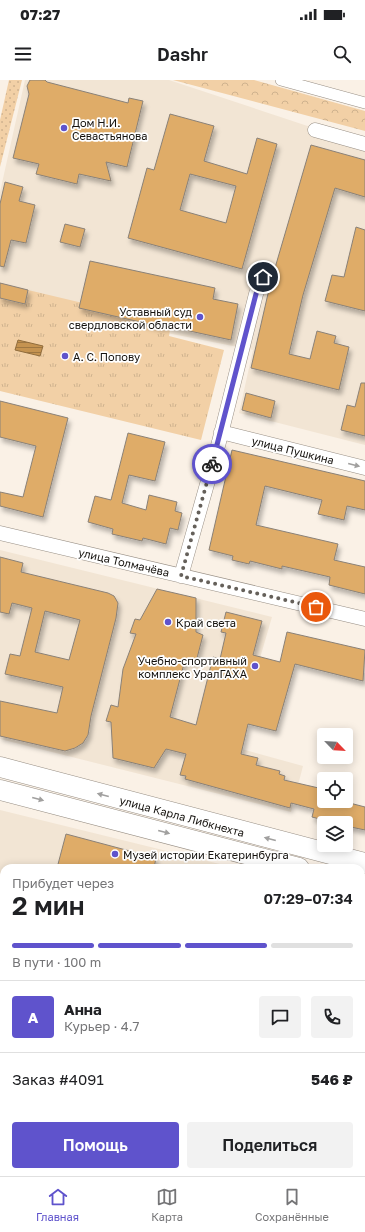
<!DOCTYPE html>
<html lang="ru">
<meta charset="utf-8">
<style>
:root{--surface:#fff;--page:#f2f2f2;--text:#202124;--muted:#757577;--line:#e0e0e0;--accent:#5f53cc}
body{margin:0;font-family:"Golos Text",sans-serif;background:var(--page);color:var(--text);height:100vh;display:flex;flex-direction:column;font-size:15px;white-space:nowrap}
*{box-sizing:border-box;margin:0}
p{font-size:13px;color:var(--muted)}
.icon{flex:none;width:22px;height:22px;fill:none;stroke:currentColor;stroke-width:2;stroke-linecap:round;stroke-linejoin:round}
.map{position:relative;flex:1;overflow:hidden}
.details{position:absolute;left:0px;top:784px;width:365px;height:312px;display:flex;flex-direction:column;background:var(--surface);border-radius:12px 12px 0 0;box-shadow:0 2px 10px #0003}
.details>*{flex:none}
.needle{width:26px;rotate:115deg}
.buttons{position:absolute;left:317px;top:648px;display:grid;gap:8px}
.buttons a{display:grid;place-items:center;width:36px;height:36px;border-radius:4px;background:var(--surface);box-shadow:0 2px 10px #0003;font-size:20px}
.pin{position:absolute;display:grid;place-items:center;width:34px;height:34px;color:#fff;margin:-17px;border:2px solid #fff;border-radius:50%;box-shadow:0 1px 4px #0007}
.courier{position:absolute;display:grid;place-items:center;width:40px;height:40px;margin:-20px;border:3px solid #5f53cc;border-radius:50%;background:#fff;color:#222;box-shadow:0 1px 5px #0007}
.head em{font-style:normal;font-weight:600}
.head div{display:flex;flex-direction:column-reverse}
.head{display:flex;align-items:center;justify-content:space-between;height:68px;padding:0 12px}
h1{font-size:26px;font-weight:600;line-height:30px}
.bar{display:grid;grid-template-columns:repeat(4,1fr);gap:6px 4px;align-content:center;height:48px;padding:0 12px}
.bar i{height:5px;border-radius:3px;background:var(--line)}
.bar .active{background:var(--accent)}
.bar p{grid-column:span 4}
.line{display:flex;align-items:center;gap:10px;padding:0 12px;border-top:1px solid var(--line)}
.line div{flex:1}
.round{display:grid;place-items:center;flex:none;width:42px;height:42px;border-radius:4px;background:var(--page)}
.cta{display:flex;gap:8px;margin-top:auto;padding:8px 12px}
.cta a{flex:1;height:46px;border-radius:4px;background:var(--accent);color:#fff;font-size:16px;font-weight:600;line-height:46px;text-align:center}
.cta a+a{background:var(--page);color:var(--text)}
.status{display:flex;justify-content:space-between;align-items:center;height:28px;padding:0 20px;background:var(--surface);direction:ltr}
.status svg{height:11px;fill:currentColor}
header{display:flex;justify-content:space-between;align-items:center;height:52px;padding:0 12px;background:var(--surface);font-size:18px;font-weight:600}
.dock{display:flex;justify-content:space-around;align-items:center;height:56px;border-top:1px solid var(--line);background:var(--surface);font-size:11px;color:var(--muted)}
.dock a{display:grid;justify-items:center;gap:2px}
.dock .active{color:var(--accent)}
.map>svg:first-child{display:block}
.built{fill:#f2e5d4}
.grass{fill:url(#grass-dots)}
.forest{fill:url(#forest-crowns)}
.park{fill:url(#park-tufts)}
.water{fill:url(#water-rules);stroke:#906c3c}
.building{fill:#dfac68;stroke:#8a8177;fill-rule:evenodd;filter:url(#shadow)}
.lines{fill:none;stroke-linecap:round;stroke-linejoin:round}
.pedestrian-casing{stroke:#978e84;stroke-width:12}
.minor-casing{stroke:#978e84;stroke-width:15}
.tertiary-casing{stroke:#978e84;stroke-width:19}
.secondary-casing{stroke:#978e84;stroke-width:21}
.pedestrian{stroke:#fff;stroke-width:11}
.minor{stroke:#fff;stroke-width:14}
.tertiary{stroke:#fff;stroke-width:18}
.secondary{stroke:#fff;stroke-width:20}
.oneway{fill:#a1a09f}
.done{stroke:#65605a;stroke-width:4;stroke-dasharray:0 7.2}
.route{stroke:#5f53cc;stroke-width:5}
.poi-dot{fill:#5f53cc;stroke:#fff;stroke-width:1.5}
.labels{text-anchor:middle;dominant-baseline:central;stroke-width:3.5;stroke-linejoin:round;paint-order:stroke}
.poi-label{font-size:11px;fill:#15120e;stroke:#fff;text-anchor:start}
.street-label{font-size:11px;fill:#15120e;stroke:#fff}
</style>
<div class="status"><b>07:27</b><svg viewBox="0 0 49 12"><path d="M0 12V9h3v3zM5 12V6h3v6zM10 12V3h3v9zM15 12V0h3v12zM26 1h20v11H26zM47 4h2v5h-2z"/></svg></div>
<header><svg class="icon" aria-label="menu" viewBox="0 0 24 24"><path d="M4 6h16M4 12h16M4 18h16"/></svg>Dashr<svg class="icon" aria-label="search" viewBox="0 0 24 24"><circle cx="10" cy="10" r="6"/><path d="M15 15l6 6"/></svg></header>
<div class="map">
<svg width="365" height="1096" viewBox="0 0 365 1096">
<defs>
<pattern id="grass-dots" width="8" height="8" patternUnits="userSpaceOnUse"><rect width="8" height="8" fill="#f2d0a6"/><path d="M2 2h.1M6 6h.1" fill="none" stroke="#cfb28e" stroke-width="1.8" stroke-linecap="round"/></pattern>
<pattern id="forest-crowns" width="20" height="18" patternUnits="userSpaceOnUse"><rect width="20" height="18" fill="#f2d0a6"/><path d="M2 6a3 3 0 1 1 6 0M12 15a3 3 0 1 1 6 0" fill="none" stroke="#cfb28e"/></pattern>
<pattern id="park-tufts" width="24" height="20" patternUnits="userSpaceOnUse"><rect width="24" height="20" fill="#f2d0a6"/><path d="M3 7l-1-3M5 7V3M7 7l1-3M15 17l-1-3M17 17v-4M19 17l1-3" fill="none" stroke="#cfb28e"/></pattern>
<pattern id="water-rules" width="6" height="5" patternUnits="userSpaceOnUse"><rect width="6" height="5" fill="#c59350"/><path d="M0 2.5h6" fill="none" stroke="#9f7741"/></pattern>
<filter id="shadow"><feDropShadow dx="2.5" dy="4.5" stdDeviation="2" flood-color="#0004"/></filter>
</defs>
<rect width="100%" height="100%" fill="#faf1e6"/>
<path class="built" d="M25,0H169L365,65V365L239,333L253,270L0,220V112Z
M0,470L272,537L234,667L303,686L291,732L0,659Z
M0,730L236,788H4V1092H329L327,1096H0Z
M361,819L365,820V977L361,989Z"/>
<path class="grass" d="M9,0H22L0,87V40Z"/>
<path class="forest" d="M173,0H254L365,31V51Z
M0,1024L4,1025V1049L0,1047Z
M61,1092H155V1096H60Z"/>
<path class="park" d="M28,210L171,244L169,256L224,270L201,360L0,311V218L24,224Z"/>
<path class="water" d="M18,260L43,266L40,276L15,270Z"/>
<path class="building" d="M30,0H45L47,2L128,23L129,18L143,21L127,87L106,82L111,101L79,94L77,104L36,94L39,84L13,78L29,14L27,6Z
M170,34L214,46L204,81L247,94L257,58L277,64L242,189L128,158L147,88L154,90ZM190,94L236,106L226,143L180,130Z
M311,65L365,80V117L335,108L303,215L289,274L310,279L317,251L336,256L334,263L349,267L339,310L251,288L270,205Z
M5,102L23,107L19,121L35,125L26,163L11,160L4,187L0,186V124Z
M65,144L85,149L80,167L60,162Z
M356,147L365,150V231L325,221L332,195L344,197Z
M90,181L215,208L213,219L238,224L231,260L162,245V247L79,228Z
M0,203L28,210L25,224L0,218Z
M361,303H365V356L341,350L347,325L355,327Z
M246,313L275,321L271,338L242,330Z
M0,321L68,338L43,437L0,426V412L23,417L36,366L0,357Z
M128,353L165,362L155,401L129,395L122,423L146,430L149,415L177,422L175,431L182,433L178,450L170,448L166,464L143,458L142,461L112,454L113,449L88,442L95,416L111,420Z
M232,370L365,401V430L347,426L344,440L318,434L322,420L265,406L256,445L338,464L334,480L365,487V514L329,505L330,497L282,486V489L250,481L249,484L232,480L233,476L209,470Z
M0,477L23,483L21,492L108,513L114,516L118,523L116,538L91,636L88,655L83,663L75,668L65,671L0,656V621L57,633L63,607L5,594L10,574L20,576L32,528L12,523L9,534L0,532ZM45,531L80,540L69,580L35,572Z
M157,509L196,518V552L203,555L196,582L185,580L170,637L196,645L213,577L220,579L226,553L221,552L226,532L262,541L253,575L280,582L287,552L365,570L363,601L295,584L276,651L248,644L241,674L258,678L256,685L280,691L279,694L285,696L284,700L323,709L322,716H324V721H342L365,727V750L346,746V743H335L312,737L314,729L291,723L290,728L185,699L186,696L180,695L186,674L166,669L154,688L113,678L111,642L106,641L111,625L118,627L123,589L136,554L130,553L135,539L140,540Z
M66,754L156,778L154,788H57Z"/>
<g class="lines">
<defs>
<path id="pedestrian" d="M281,0L365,23"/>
<path id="minor" d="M315,50L365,64
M221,352L365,388
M0,453L365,539
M181,496L219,362L256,214L263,197"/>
<path id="tertiary" d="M361,1084L365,1069"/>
<path id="secondary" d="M0,687L365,783
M0,710L299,788
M361,805L365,806"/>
</defs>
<use href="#pedestrian" class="pedestrian-casing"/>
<use href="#minor" class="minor-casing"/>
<use href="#tertiary" class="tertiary-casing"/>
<use href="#secondary" class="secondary-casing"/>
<use href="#pedestrian" class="pedestrian"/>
<use href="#minor" class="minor"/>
<use href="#tertiary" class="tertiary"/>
<use href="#secondary" class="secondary"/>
</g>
<defs><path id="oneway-solid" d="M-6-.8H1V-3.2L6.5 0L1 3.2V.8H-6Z"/></defs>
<g class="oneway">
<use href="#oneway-solid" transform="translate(354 385) rotate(14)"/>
<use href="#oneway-solid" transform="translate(103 715) rotate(-165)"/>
<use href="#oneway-solid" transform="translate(38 719) rotate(15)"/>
<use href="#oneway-solid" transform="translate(164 752) rotate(15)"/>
<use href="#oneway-solid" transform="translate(270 759) rotate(-165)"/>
</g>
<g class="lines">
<path class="done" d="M212,384L181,496L316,527"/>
<path class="route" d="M212,384L256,214L263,197"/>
</g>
<g class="poi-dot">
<circle cx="64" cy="48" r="4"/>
<circle cx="200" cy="237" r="4"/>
<circle cx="65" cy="276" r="4"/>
<circle cx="168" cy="542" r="4"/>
<circle cx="255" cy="586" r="4"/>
<circle cx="115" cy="774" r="4"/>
</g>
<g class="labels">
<g class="poi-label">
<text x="72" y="42">Дом Н.И.<tspan x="72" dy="13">Севастьянова</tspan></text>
<text x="192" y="231" text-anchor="end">Уставный суд<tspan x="192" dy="13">свердловской области</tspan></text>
<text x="73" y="276">А. С. Попову</text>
<text x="176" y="542">Край света</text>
<text x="247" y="580" text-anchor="end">Учебно-спортивный<tspan x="247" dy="13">комплекс УралГАХА</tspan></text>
<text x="123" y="774">Музей истории Екатеринбурга</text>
</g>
<g class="street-label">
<text transform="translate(293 370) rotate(14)">улица Пушкина</text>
<text transform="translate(124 482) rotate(13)">улица Толмачёва</text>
<text transform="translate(182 736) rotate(15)">улица Карла Либкнехта</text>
</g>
</g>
</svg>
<div class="buttons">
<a><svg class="needle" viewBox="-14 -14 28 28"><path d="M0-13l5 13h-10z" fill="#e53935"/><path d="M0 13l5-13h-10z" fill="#757577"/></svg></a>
<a><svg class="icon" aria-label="locate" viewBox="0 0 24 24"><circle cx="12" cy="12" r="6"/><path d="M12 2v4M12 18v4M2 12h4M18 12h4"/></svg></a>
<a><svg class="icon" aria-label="layers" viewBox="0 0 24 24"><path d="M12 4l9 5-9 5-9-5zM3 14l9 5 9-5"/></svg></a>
</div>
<div class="pin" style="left:316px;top:527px;background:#ea580c"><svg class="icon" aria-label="bag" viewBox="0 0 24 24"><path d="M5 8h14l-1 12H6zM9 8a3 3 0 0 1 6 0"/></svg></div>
<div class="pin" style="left:263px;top:197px;background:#1f2937"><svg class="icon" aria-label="home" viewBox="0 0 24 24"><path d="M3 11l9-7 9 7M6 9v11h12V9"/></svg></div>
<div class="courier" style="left:212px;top:384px"><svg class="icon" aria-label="bike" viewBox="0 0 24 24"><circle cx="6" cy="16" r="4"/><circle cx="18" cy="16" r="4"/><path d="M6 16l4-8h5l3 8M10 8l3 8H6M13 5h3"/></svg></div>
<section class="details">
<div class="head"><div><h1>2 мин</h1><p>Прибудет через</p></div><em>07:29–07:34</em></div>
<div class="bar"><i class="active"></i><i class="active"></i><i class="active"></i><i></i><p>В пути · 100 m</p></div>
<div class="line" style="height:72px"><b class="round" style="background:var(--accent);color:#fff">А</b><div><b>Анна</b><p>Курьер · 4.7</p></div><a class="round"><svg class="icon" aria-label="chat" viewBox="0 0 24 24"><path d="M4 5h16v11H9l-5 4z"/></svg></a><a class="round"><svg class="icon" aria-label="phone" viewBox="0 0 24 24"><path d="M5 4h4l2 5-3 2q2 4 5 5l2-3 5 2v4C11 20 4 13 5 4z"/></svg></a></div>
<div class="line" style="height:52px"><div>Заказ #4091</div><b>546 ₽</b></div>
<div class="cta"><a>Помощь</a><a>Поделиться</a></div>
</section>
</div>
<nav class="dock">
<a class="active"><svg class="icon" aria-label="home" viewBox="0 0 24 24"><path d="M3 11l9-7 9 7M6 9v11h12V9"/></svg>Главная</a>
<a><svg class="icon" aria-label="map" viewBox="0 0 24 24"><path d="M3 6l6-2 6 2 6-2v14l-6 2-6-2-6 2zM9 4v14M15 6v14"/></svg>Карта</a>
<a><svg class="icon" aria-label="saved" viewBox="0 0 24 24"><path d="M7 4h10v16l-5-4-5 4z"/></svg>Сохранённые</a>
</nav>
